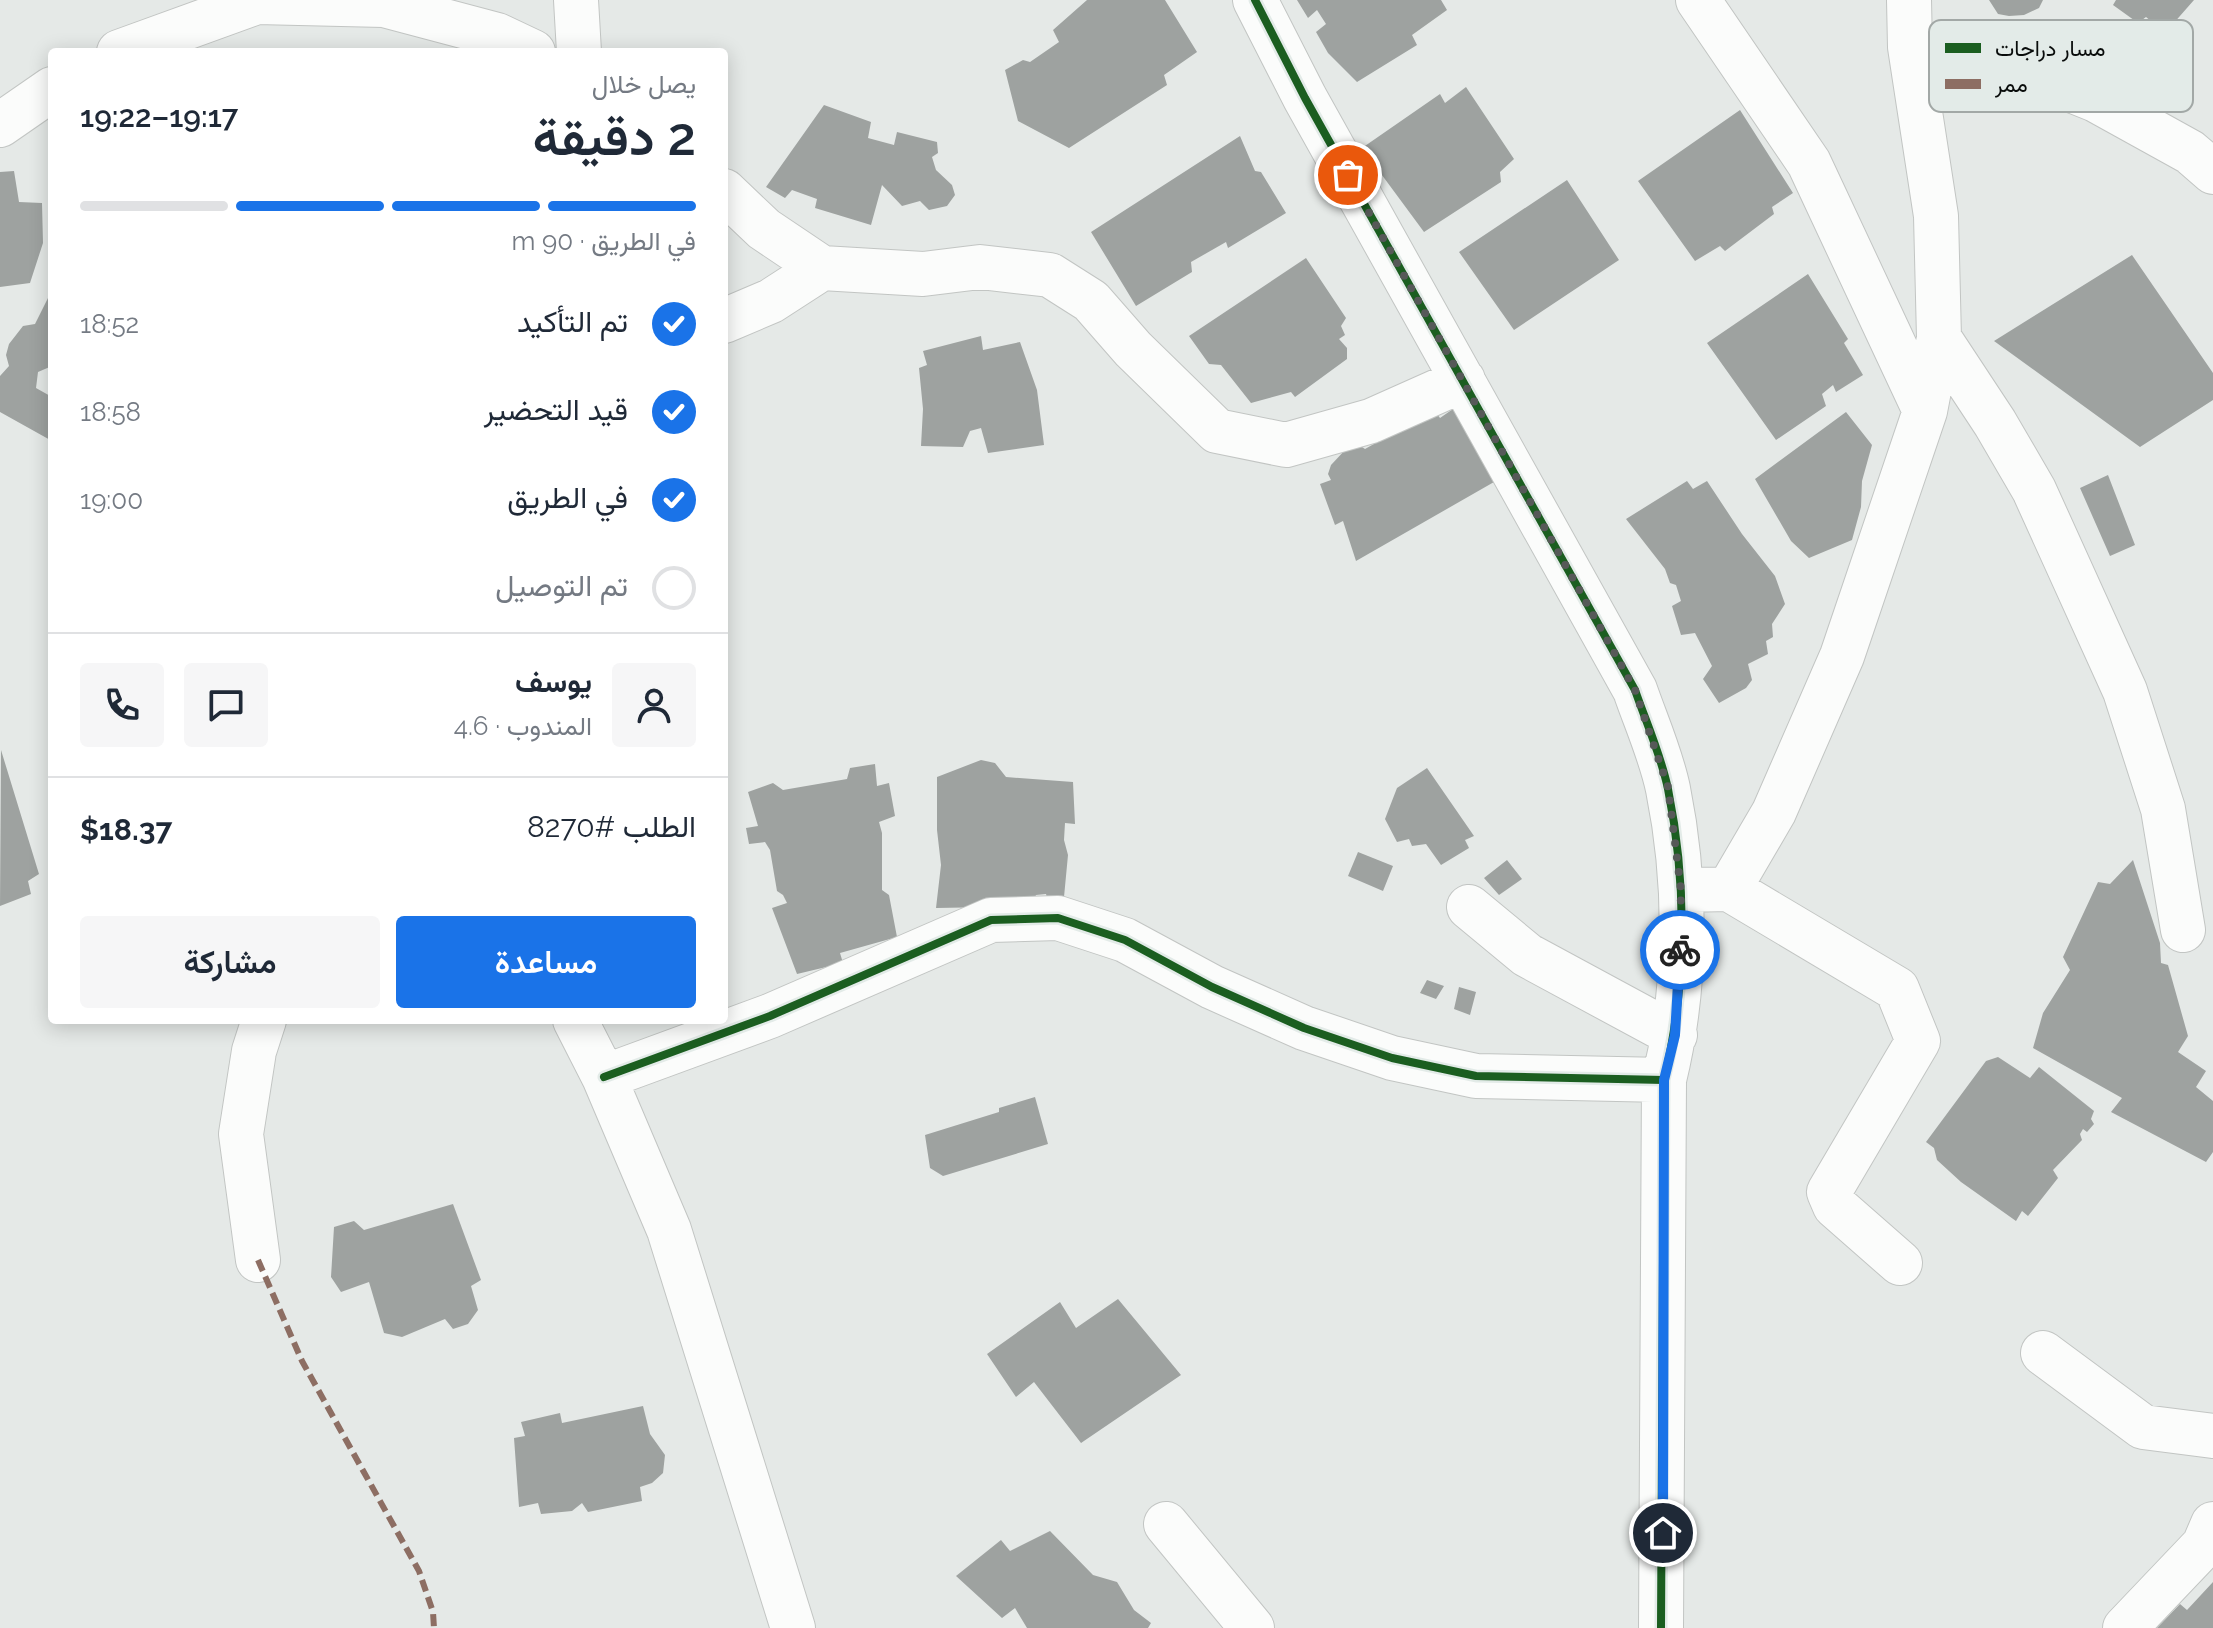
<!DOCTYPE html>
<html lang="ar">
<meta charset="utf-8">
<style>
:root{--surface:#fff;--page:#f6f6f7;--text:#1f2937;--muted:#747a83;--line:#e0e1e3;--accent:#1a73e8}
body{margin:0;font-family:Raleway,Vazirmatn,sans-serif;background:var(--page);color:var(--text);direction:rtl;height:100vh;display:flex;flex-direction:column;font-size:30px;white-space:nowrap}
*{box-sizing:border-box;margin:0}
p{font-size:26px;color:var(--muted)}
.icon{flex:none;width:44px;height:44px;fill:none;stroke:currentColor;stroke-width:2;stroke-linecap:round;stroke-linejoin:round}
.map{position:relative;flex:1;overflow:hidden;direction:ltr}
.drawer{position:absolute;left:48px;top:48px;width:680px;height:976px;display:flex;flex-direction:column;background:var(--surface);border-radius:8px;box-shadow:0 4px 20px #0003;direction:rtl}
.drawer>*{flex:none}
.pin{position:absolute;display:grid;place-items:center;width:68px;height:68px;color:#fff;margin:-34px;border:4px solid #fff;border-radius:50%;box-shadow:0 2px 8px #0007}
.courier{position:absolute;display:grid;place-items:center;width:80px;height:80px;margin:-40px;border:6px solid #1a73e8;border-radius:50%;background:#fff;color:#222;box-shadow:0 2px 10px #0007}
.summary em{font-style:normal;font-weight:600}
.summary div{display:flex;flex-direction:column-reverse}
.summary{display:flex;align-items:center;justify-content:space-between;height:136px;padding:0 32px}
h1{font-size:52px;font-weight:600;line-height:60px}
.bar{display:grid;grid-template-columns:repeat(4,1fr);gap:12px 8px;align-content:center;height:96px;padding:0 32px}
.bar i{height:10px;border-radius:6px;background:var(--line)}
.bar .current{background:var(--accent)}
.bar p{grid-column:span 4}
.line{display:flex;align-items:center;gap:20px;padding:0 32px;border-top:2px solid var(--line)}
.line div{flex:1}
.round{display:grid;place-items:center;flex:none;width:84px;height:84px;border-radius:8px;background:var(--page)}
ol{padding:0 32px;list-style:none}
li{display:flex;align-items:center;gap:24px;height:88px}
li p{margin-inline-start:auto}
li .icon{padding:8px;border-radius:50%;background:var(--accent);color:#fff;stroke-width:4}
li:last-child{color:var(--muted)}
li i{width:44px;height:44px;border:4px solid var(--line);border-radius:50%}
.action{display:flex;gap:16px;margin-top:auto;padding:16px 32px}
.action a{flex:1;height:92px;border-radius:8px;background:var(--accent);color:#fff;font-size:32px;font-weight:600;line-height:92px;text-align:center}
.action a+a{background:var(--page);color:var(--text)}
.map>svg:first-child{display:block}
.building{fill:#9ea2a0}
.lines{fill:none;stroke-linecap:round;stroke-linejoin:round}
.minor-casing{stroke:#c2c5c3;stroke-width:46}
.minor{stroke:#fbfcfb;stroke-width:44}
.quiet{stroke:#8d6e63;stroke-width:6;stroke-dasharray:12 6;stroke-linecap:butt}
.cycleway-casing{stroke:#e3ebe8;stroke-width:13}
.cycleway{stroke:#1b5e20;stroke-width:8}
.done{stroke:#565958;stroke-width:8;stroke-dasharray:0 14.4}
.route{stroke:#1a73e8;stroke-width:10}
.key{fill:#e3ebe8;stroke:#a2a8a6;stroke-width:2}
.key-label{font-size:22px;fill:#090c0b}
</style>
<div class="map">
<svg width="2213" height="1628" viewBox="0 0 2213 1628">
<rect width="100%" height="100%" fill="#e5e9e7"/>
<path class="building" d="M1087,0H1165L1197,52L1164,75L1167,85L1069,148L1018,121L1005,70L1023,60L1030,62L1059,42L1053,30Z
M1297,0H1441L1447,10L1412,35L1417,45L1357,82L1328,53L1316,32L1326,24L1317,10L1308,18Z
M1989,0H2043L2039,8L2024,15L2009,16L1998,14Z
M2116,0H2194L2165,33L2146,17L2138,23L2113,5Z
M1466,87L1514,159L1500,172L1501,182L1424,232L1362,148L1440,94L1445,103Z
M824,105L871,122L868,138L894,145L897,132L937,142L938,153L932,157L936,170L952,185L955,195L947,206L929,210L920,201L902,206L882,185L871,225L815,208L817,199L792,190L785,198L766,187Z
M1740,110L1793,193L1772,207L1774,214L1725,251L1720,246L1695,261L1638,181Z
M1240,136L1255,171L1261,172L1286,213L1228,248L1226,242L1191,262L1192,272L1136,306L1091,232Z
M14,171L19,202L42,203L43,243L30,283L0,287V172Z
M1567,180L1619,260L1514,330L1459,252Z
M2132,255L2213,373V400L2140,447L1994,341Z
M1306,258L1346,318L1341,326L1345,335L1339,339L1347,348V359L1295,397L1291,392L1251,403L1221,365L1209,364L1189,336Z
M1808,274L1848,339L1844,343L1863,375L1836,392L1833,385L1822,394L1826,406L1776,440L1707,343Z
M52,290V366L38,372L36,388L52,397V441L0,412V376L9,366L6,355L9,344L23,326L35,324Z
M981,336L983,350L1020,342L1037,390L1044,445L988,453L981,428L970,431L963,447L921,446L923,409L919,368L927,365L923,351Z
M1453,409L1494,482L1356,561L1343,521L1335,525L1320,484L1331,480L1328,474L1331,465L1346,449L1359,445L1365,449L1434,410L1440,418Z
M1846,412L1872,445L1862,481L1861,507L1852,540L1809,558L1791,541L1755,479Z
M2108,475L2135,545L2110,556L2080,488Z
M1687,481L1693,489L1707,481L1742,534L1775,576L1785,604L1772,624L1773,637L1766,641L1768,654L1748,664L1752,680L1746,688L1719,703L1703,679L1712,666L1695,633L1681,635L1672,606L1681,601L1676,585L1670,583L1665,569L1626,519Z
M1,750L39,874L28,881L31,894L0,906Z
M981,760L995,763L1006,777L1073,782L1075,824L1065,823L1064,840L1068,855L1064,897L1049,904L1046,894L1036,895L1032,905L1009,906L1006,897L997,898L991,907L936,908L941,865L937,830V777Z
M875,764L877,786L889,783L895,816L879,822L882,833V890L889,895L897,937L840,953L843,963L797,974L772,908L787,903L783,895L777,891L770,850L765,842L749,844L746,828L758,826L748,792L773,783L783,790L847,779L850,768Z
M1427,768L1474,836L1465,840L1469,848L1441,865L1426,844L1412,846L1409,839L1397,842L1385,819L1397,788Z
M1358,852L1393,866L1383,891L1348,876Z
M1507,860L1522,879L1499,895L1484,878Z
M2133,860L2160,943L2161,963L2168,965L2188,1036L2178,1052L2206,1071L2196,1087L2213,1101V1152L2206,1162L2111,1112L2122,1098L2033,1048L2043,1013L2070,970L2063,957L2098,882L2110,884Z
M1427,980L1444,986L1436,999L1420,993Z
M1459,987L1476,992L1470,1015L1454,1009Z
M1998,1057L2030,1078L2039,1067L2094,1111L2091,1119L2094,1124L2087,1132L2083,1129L2080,1134L2082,1140L2053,1170L2058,1178L2028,1216L2022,1211L2016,1221L1961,1182L1937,1160L1934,1148L1926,1142L1986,1061Z
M1035,1097L1048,1144L943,1176L930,1168L925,1135L999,1112V1108Z
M453,1204L481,1280L471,1286L478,1310L468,1324L453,1329L445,1319L402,1337L384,1333L369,1282L341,1292L331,1277L334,1227L354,1221L364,1230Z
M1118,1299L1181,1375L1081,1443L1034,1382L1016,1397L987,1354L1060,1302L1076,1328Z
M643,1406L650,1434L665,1455L663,1473L652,1483L640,1487L642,1501L588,1512L582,1503L572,1511L541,1514L538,1503L519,1507L514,1438L525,1436L521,1422L560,1413L562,1423Z
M1050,1531L1093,1575L1117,1582L1134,1610L1151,1623L1148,1628H1027L1015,1608L1002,1618L956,1576L1001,1540L1010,1551Z
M2213,1582V1628H2157L2180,1604L2187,1610Z"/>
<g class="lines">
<defs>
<path id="minor" d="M576,0L579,52
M1255,0L1305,98L1635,690C1646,722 1661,755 1668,789C1687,883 1687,986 1664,1080L1661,1628
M1698,0L1809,163L1925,411
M1910,47L1991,58L2096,100L2190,152L2213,172
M119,52L257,2L384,5L497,35L533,52
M0,125L52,89
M724,191L764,229L822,268L923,274L980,267L1050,275L1091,301L1133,349L1217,431L1286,445L1371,421L1463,380
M724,321L771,301L822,268
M1939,338L1995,423L2034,490L2125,691L2163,809L2183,930
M1729,889L1897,989L1918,1041L1829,1192L1835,1206L1900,1263
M1681,890L1729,889L1774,812L1842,656L1925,411L1939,338L1936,216L1910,47L1909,0
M1469,907L1527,955L1675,1035
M575,1020L604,1077L669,1230L793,1628
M604,1077L770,1016L991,920L1058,918L1125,940L1212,987L1304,1028L1392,1058L1476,1076L1664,1080
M258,1260L241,1134L254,1051L264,1020
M2043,1353L2143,1427L2213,1436
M1166,1524L1252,1628
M2125,1628L2204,1545L2213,1524"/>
</defs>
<use href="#minor" class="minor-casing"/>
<use href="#minor" class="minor"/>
<path class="quiet" d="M258,1260L302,1361L419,1571L433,1612L434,1628"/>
<defs>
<path id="cycleway" d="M1255,0L1305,98L1635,690C1646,722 1661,755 1668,789C1687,883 1687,986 1664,1080L1661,1628
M604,1077L770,1016L991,920L1058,918L1125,940L1212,987L1304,1028L1392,1058L1476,1076L1664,1080"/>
</defs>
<use href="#cycleway" class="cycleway-casing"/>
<use href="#cycleway" class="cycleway"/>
</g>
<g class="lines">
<path class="done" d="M1348,175L1635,690L1668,787L1681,890L1680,950"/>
<path class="route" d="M1663,1533L1664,1080L1675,1035L1680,950"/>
</g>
<rect x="1929" y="20" width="264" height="92" rx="12" class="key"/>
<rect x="1945" y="43" width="36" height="10" fill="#1b5e20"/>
<rect x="1945" y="79" width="36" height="10" fill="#8d6e63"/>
<g class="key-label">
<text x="1995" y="56">مسار دراجات</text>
<text x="1995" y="92">ممر</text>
</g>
</svg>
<div class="pin" style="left:1348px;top:175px;background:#ea580c"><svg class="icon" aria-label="bag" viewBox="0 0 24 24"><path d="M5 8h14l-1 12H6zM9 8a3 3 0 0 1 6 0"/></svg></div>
<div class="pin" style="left:1663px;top:1533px;background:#1f2937"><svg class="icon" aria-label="home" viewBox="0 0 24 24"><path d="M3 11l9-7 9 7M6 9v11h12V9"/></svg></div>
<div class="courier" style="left:1680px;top:950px"><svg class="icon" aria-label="bike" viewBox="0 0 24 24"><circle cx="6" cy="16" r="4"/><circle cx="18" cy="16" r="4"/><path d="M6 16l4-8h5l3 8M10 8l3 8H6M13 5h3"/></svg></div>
<section class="drawer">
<div class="summary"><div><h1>2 دقيقة</h1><p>يصل خلال</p></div><em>19:17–19:22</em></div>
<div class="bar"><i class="current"></i><i class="current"></i><i class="current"></i><i></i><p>في الطريق · 90 m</p></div>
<ol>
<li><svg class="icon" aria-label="check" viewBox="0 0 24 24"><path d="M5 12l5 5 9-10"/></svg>تم التأكيد<p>18:52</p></li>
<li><svg class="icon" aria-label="check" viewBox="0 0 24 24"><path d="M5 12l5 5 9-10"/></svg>قيد التحضير<p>18:58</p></li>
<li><svg class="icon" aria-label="check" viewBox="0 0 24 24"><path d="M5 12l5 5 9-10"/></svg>في الطريق<p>19:00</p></li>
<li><i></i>تم التوصيل</li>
</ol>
<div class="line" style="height:144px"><a class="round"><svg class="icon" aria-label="person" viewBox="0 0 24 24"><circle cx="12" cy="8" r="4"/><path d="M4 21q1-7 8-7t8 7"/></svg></a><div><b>يوسف</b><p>المندوب · 4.6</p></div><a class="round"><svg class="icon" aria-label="chat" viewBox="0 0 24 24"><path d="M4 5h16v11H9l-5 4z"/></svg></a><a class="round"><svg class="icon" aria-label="phone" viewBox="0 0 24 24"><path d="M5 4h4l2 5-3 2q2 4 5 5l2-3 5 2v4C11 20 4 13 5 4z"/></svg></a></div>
<div class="line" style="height:104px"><div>الطلب #8270</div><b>$18.37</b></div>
<div class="action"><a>مساعدة</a><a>مشاركة</a></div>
</section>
</div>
